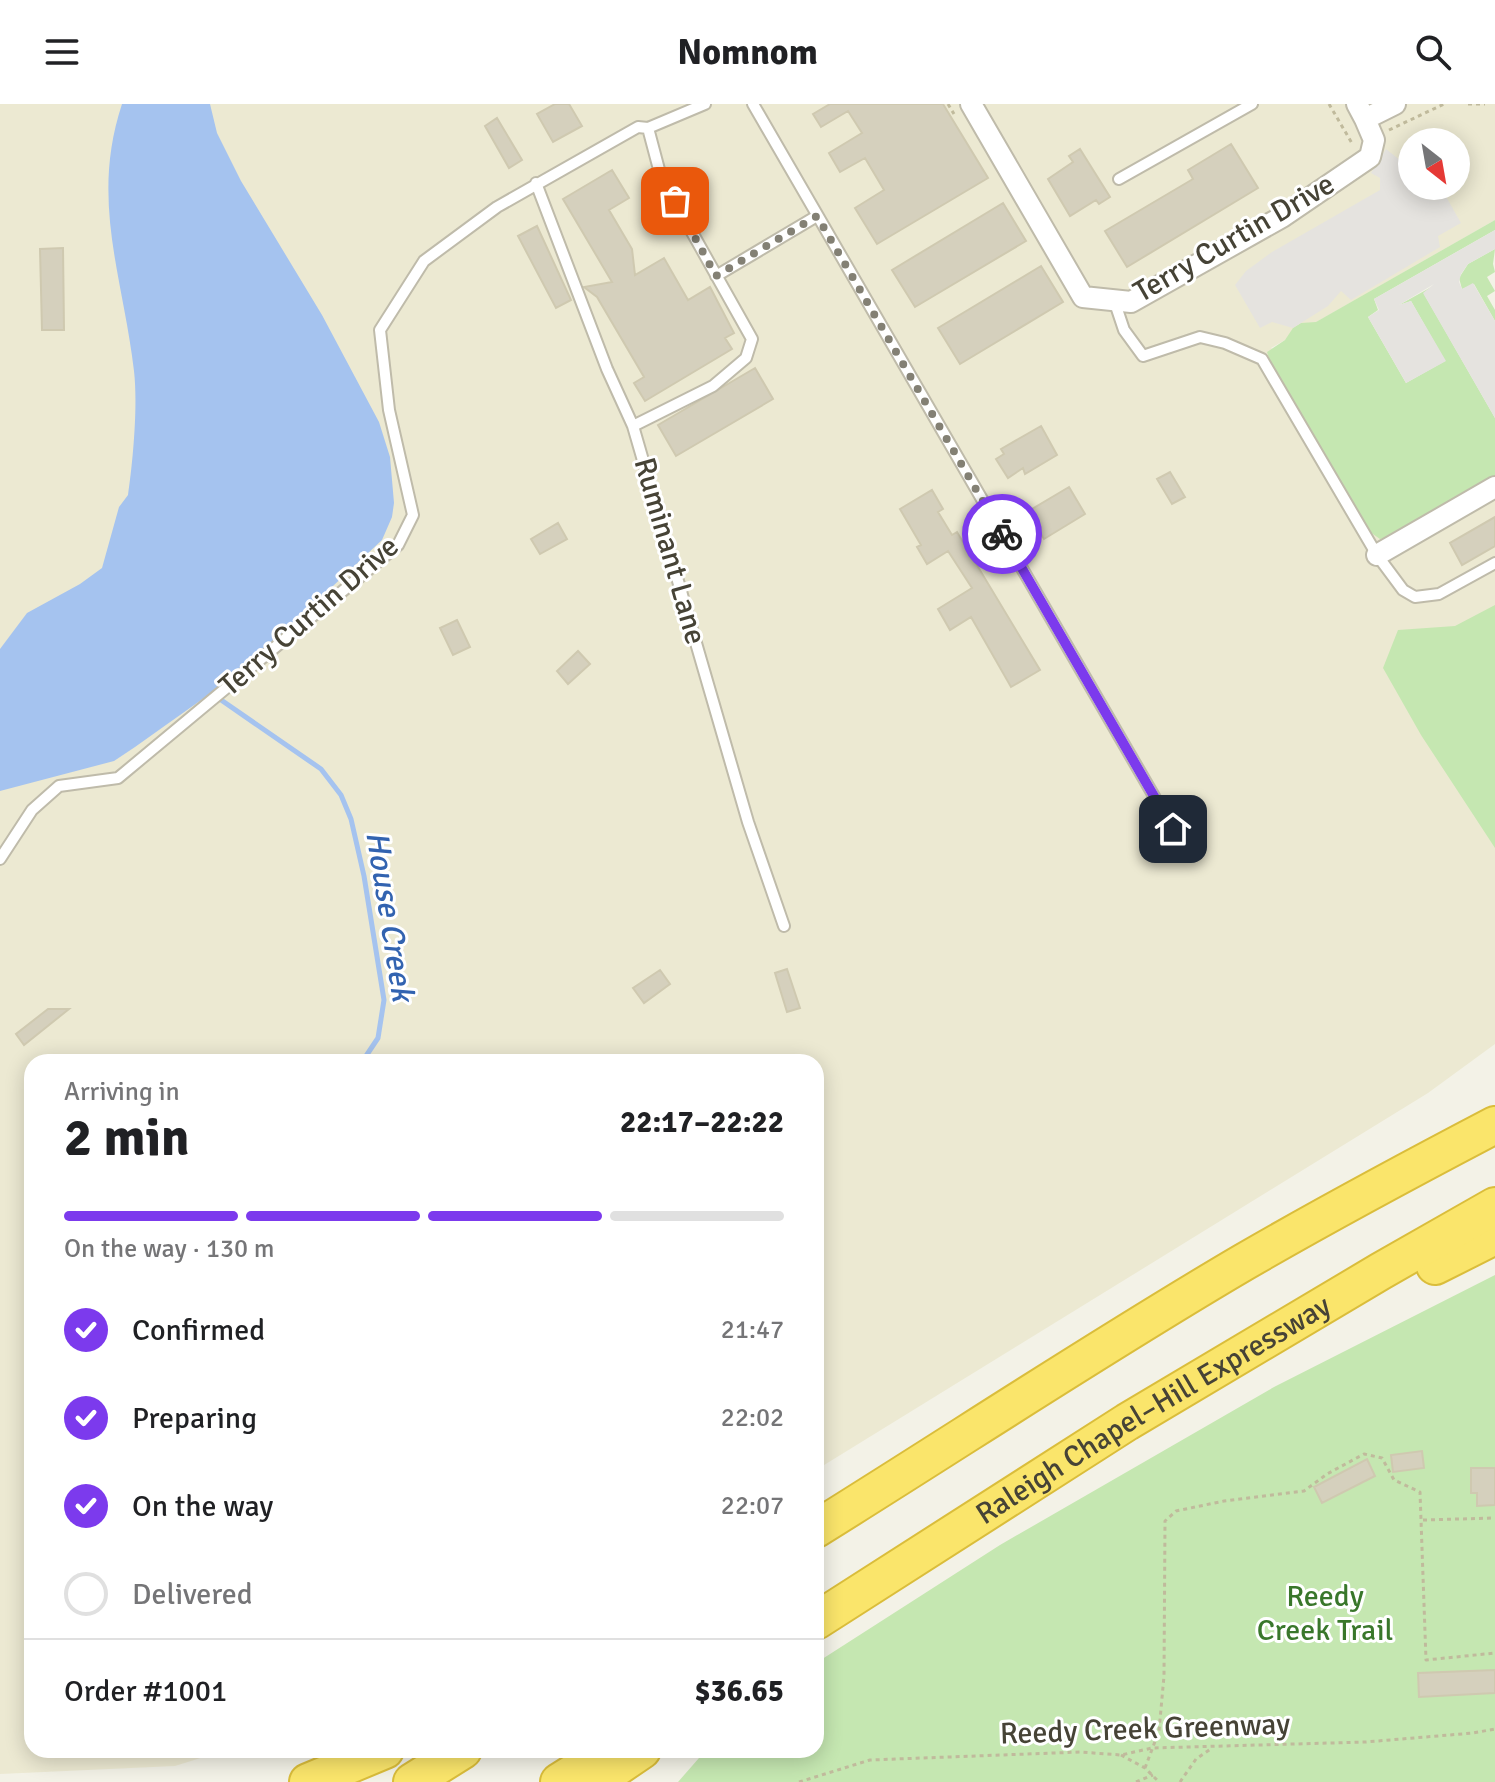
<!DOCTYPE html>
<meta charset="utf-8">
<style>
:root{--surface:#fff;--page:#f6f6f6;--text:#202124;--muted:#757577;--line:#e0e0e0;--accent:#7c3aed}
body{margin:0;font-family:Signika,sans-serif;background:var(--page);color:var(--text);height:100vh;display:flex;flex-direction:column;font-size:30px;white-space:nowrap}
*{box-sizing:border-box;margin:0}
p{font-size:26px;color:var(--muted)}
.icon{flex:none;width:44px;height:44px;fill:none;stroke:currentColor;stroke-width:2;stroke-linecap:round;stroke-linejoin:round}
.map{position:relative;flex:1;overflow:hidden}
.side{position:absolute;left:24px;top:950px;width:800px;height:704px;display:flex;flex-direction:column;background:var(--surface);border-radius:24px;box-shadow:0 4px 20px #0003}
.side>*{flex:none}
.needle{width:52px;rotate:149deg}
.fabs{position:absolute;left:1398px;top:24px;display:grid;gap:16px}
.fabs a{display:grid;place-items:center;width:72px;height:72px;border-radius:50%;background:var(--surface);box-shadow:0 4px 20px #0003;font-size:40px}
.pin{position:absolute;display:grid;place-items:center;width:68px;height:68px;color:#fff;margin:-34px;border-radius:16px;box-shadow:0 4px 12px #0006}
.courier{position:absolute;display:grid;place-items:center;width:80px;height:80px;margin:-40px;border:6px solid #7c3aed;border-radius:50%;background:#fff;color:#222;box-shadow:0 2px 10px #0007}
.summary em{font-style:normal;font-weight:700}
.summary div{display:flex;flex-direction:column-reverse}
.summary{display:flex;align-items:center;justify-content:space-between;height:136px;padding:0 40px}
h1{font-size:52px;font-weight:700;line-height:60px}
.bar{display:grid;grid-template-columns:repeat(4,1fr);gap:12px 8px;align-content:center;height:96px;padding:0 40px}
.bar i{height:10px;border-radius:6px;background:var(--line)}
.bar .current{background:var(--accent)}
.bar p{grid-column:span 4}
.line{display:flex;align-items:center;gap:20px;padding:0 40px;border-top:2px solid var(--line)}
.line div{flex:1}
ol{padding:0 40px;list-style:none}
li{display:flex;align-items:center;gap:24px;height:88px}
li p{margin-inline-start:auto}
li .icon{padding:8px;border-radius:50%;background:var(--accent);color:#fff;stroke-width:4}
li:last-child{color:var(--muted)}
li i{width:44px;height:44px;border:4px solid var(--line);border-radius:50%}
header{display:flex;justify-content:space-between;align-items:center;height:104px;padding:0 40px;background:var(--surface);font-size:36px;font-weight:700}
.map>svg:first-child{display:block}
.education{fill:#ece9d2;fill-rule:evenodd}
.green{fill:#c5e7b1}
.parking{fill:#e5e3df}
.water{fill:#a5c3ef}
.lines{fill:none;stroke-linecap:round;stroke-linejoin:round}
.stream{stroke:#a5c3ef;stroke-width:5}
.building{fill:#d5d0bd;stroke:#cfc9b0;stroke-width:2}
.lane-casing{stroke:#bfbbaa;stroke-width:14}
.street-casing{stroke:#bfbbaa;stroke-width:24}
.highway-casing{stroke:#dabd3b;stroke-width:40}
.path{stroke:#c0ba9c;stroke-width:3;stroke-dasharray:4 4;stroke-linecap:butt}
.lane{stroke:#fff;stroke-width:10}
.street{stroke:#fff;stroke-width:20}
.highway{stroke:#fae56b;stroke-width:36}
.done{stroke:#838074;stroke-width:8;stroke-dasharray:0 14.4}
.route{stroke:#7c3aed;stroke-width:10}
.labels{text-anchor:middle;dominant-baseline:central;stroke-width:6;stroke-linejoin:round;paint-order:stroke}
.street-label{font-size:30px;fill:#464336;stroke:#fff}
.park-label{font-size:30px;fill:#39772b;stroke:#fff}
.water-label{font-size:32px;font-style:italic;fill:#3263b0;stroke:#fff}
</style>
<header><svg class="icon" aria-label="menu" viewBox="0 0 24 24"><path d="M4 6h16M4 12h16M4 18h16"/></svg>Nomnom<svg class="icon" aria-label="search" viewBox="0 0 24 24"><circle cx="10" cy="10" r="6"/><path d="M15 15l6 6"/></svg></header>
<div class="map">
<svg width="1495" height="1678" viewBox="0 0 1495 1678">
<rect width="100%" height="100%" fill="#f3f2e7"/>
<path class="education" d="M0,0H1495V116L1271,244L1495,373V940L1428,989L816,1366V958H32V1646H226L175,1662L0,1670ZM1412,38H1456V82H1412Z"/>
<path class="green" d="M1495,116V126L1374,195L1378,206L1368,213L1406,279L1445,257L1411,197L1399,201L1435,181L1424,190L1495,314V375L1389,433L1380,435L1370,428L1271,261L1267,248L1285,236L1293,224L1301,219L1316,218Z
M1495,145L1493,160L1495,168L1487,173L1495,187L1487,192L1495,206V217L1474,180L1462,185L1459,174L1468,160Z
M1495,501V744L1421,631L1383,564L1398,526L1455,522Z
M1495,1171V1678H678L706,1646H816V1559L1000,1441L1274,1283Z"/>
<path class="parking" d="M1386,45L1401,57L1412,55V82H1440L1461,119L1438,132L1440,143L1351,196L1341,187L1328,202L1293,224L1272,218L1260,224L1235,181L1246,167L1272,148L1380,86V74L1371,69Z
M1495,126V145L1468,160L1461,170L1459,178L1462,185L1473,179L1495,217V314L1423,189L1434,180L1399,201L1411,197L1446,257L1406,279L1368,213L1379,206L1374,195Z"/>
<path class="water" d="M122,0H210L217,29L241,77L322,211L379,318L390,353L394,399L392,413L382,436L285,527L211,589L135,643L114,657L0,687V545L27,509L80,480L102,464L119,403L128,391C133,357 138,301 134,267C123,172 90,97 122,0Z"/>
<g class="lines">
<path class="stream" d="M211,589L321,665L341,691L351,715L364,772L384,896L378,934L362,958"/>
</g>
<path class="building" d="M555,0H569L582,22L553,38L537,10Z
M830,0H943L988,74L877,140L855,104L884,86L865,54L840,68L829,49L862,29L848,7L821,23L813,10Z
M497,14L522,56L509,64L485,22Z
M1231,40L1258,84L1127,163L1105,127L1193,75L1188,66Z
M1080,45L1110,93L1099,100L1096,96L1070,112L1048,75L1073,58L1069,52Z
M612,66L629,94L609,106L632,145L635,171L664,154L688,196L710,183L734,229L725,234L732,245L645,297L634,279L644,273L597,193L584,183L612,178L563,95Z
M1003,99L1026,137L915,203L892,166Z
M537,122L571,196L556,204L518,132Z
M63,144L64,226H42L40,145Z
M1041,162L1063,198L960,260L938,224Z
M755,264L773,295L676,352L658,321Z
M1041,322L1057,351L1025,370L1023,364L1008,374L996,355L1004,350L1001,345Z
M1170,368L1185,393L1172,400L1157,375Z
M1069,383L1085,410L1044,435L1027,408Z
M932,386L943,405L938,408L952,431L957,428L1040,566L1011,583L971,513L950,526L938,505L972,484L948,447L927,460L917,443L921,441L900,405Z
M1495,413V442L1462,461L1450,439Z
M558,419L567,435L540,450L531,435Z
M457,516L470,543L453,551L440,524Z
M578,547L590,560L568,580L557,567Z
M787,865L800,904L787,908L775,869Z
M660,866L670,880L644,899L633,884Z
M48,905H69L24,941L16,930Z
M1422,1347L1424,1364L1393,1368L1391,1351Z
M1367,1355L1375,1372L1322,1399L1314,1383Z
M1471,1364H1495V1401L1477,1402V1389H1471Z
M1495,1566V1589L1419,1593L1418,1569Z"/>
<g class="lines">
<defs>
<path id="lane" d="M753,0L1173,725
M1119,75L1252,0
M536,79L607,265L633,322L748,718L784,822
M716,172L817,112
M1114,196L1124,226L1143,252L1200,233L1225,239L1262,255L1377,451L1403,486L1415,493L1439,490L1495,459
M633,322L713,282L746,254L752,235L661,73L648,24
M0,755L32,706L59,682L118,674L398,441L413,411L389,306L380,226L424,157L497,103L638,23L648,24L705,0"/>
<path id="street" d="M971,0L1083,193L1131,198L1282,113L1370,53L1374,36L1365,15
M1357,0L1365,15L1395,0
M1377,451L1495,383"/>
<g id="highway">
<path d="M1435,1162L1495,1132"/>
<path d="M816,1425C959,1336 1099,1243 1244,1158C1327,1110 1411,1065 1495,1021"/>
<path id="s1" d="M816,1517L1127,1318L1381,1167L1495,1102"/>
<path d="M308,1678L385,1646"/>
<path d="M412,1678L463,1646"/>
<path d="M559,1678L610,1646"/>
<path d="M595,1678L642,1646"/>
</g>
</defs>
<use href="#lane" class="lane-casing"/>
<use href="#street" class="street-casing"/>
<use href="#highway" class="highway-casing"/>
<path class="path" d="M948,0L954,10
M1329,0L1353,41
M1468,0H1485
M1389,26L1444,0
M1423,1416L1495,1414
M1121,1651L1145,1664L1159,1678
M1145,1664L1159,1627L1164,1572L1165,1417L1176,1407L1224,1397L1304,1387L1327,1370L1364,1350L1382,1354L1394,1376L1420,1388L1426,1556L1495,1549
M799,1678L870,1656L1080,1648L1121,1651L1152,1644L1366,1638L1473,1629L1495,1625
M1136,1678L1153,1671
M1180,1678L1196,1655L1212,1644"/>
<use href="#lane" class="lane"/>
<use href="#street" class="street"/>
<use href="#highway" class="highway"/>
</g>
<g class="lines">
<path class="done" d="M675,97L716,172L817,112L1002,430"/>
<path class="route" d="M1002,430L1173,725"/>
</g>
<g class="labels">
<g class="street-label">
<text transform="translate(1234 134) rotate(-30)">Terry Curtin Drive</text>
<text transform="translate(670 447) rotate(74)">Ruminant Lane</text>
<text transform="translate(309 512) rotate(-41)">Terry Curtin Drive</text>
<text stroke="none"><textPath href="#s1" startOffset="398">Raleigh Chapel–Hill Expressway</textPath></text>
<text transform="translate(1145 1625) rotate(-2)">Reedy Creek Greenway</text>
</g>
<g class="park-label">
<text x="1325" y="1492">Reedy<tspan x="1325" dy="34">Creek Trail</tspan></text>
</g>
<g class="water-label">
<text transform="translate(390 812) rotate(81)">House Creek</text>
</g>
</g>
</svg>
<div class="fabs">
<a><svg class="needle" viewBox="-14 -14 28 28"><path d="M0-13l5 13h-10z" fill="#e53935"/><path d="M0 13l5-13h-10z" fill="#757577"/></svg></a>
</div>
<div class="pin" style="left:675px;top:97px;background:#ea580c"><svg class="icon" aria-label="bag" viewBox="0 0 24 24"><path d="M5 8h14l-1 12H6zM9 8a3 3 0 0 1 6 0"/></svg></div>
<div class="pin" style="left:1173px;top:725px;background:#1f2937"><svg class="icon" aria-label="home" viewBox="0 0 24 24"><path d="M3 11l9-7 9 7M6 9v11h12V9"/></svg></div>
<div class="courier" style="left:1002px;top:430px"><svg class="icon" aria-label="bike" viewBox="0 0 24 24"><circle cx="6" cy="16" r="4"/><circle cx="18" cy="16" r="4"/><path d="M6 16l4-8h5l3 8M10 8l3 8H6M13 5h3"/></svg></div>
<section class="side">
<div class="summary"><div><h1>2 min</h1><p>Arriving in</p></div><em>22:17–22:22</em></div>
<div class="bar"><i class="current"></i><i class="current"></i><i class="current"></i><i></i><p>On the way · 130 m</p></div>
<ol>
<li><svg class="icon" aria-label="check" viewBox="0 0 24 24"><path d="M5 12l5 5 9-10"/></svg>Confirmed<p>21:47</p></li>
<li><svg class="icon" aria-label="check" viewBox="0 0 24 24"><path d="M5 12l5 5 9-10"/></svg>Preparing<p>22:02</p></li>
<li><svg class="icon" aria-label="check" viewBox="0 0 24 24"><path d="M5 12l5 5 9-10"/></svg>On the way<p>22:07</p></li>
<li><i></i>Delivered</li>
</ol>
<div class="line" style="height:104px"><div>Order #1001</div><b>$36.65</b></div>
</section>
</div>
